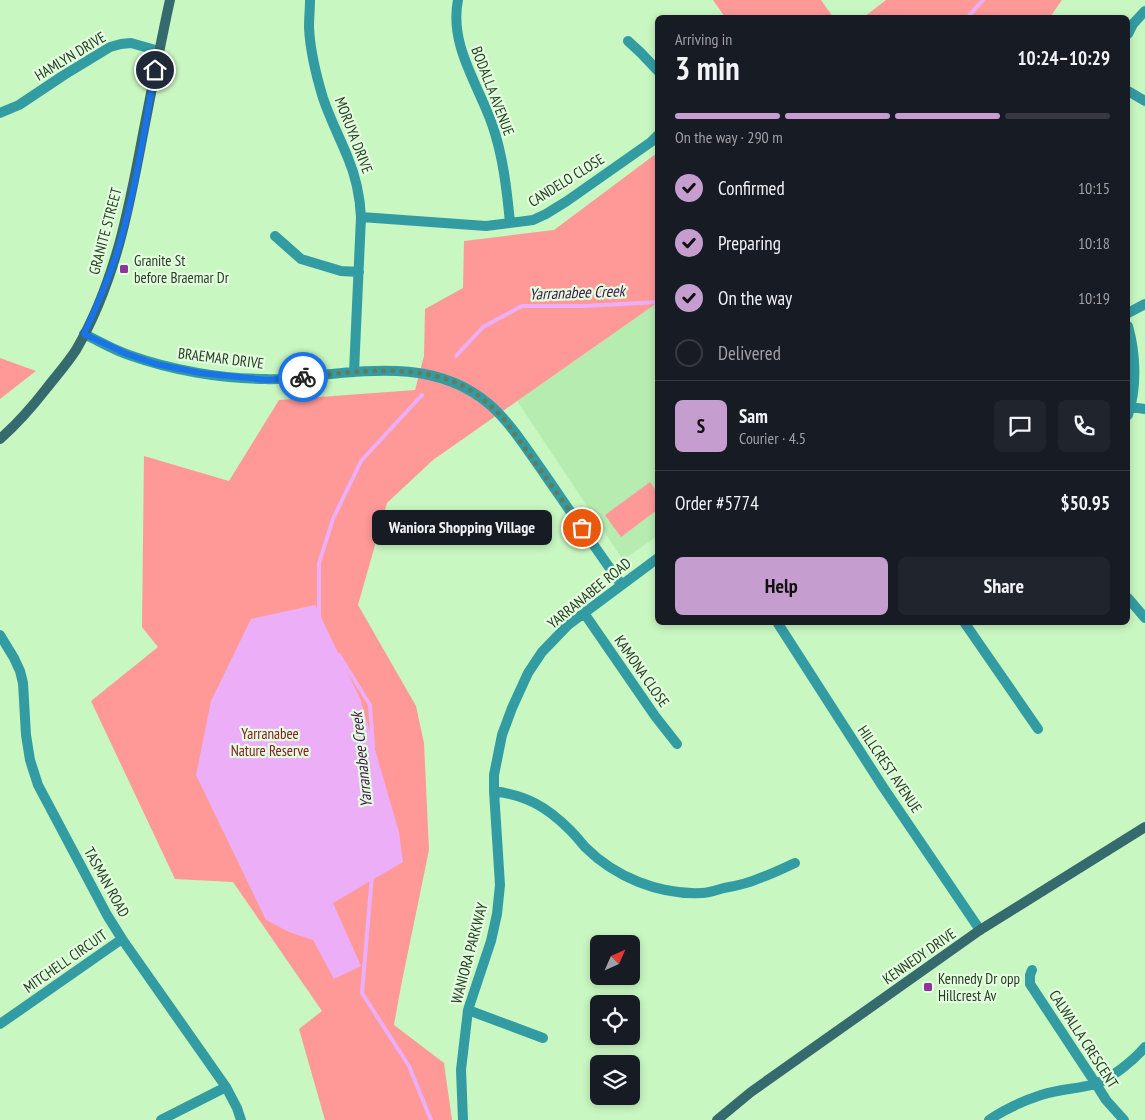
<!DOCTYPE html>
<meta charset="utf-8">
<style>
:root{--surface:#171b24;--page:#20242c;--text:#f1f3f6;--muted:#9ea1a6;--line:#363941;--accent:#c59dcf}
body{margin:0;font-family:"PT Sans Narrow",sans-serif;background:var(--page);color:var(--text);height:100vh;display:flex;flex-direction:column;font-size:19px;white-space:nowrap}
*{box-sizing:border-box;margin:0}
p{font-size:16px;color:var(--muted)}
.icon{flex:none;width:28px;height:28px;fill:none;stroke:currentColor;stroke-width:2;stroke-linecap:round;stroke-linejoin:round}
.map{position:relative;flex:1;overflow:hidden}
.side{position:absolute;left:655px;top:15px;width:475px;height:610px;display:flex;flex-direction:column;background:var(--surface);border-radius:8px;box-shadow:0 2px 8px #0003}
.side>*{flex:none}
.needle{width:32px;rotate:45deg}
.tools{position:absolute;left:590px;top:935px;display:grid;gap:10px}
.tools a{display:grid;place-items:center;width:50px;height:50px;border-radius:8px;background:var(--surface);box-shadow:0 2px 8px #0003;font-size:25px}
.pin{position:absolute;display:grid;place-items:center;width:42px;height:42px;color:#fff;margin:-21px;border:2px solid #fff;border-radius:50%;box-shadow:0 1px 5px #0007}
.courier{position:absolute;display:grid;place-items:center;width:50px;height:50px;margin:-25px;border:4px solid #1a73e8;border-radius:50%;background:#fff;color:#222;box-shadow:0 1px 6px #0007}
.bubble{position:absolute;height:35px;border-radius:8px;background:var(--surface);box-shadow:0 2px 8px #0003;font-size:16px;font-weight:700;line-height:35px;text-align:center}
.head em{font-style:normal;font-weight:700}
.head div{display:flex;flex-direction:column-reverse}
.head{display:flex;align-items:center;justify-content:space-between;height:85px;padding:0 20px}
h1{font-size:32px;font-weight:700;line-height:38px}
.bar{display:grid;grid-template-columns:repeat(4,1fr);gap:8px 5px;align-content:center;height:60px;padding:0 20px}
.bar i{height:6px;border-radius:4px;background:var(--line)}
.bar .current{background:var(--accent)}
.bar p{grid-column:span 4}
.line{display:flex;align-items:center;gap:12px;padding:0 20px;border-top:1px solid var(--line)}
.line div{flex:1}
.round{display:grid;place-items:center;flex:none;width:52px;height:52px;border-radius:8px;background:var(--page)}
ol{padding:0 20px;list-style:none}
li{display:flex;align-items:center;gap:15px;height:55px}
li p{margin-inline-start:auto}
li .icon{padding:5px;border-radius:50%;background:var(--accent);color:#111;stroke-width:4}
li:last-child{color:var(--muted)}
li i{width:28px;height:28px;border:2px solid var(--line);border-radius:50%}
.primary-button{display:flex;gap:10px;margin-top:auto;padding:10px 20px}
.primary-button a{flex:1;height:58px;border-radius:8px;background:var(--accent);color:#111;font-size:20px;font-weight:700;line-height:58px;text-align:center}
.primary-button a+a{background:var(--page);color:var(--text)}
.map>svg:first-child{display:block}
.built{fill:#b7ecb0}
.green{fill:#fe9997}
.water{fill:#ecaef7}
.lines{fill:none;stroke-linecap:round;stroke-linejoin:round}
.stream{stroke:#ecaef7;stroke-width:4}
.street{stroke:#339ca3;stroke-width:10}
.secondary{stroke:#356a6e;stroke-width:10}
.done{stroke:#617d5c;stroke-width:5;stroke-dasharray:0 9}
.route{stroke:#1a73e8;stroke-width:6}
.poi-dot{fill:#8f349f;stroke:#e2fede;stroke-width:2}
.labels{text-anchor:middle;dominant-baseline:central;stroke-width:4.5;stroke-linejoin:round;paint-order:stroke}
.street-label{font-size:15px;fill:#293b26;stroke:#e2fede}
.poi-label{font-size:15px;fill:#293b26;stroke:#e2fede;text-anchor:start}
.park-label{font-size:15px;fill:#861924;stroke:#e2fede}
.water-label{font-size:16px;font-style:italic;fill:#41124a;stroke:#e2fede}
</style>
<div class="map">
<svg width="1145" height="1120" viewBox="0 0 1145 1120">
<rect width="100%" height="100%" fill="#c8f7c1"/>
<path class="built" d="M657,303V536L623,560L517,401Z"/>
<path class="green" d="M713,0H821L833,17H725Z
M886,0H1062L1050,17H864Z
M657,153V303L433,460L387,503L358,605L416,706L424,743L429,850L401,986L394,1025L444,1063L452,1120H325L299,1029L322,1011L233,882L175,879L91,701L158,647L142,627L144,456L229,481L279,400L415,390L424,356L425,309L463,288L464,241L554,230Z
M0,358L36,371L0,399Z
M650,482L657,492V510L621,537L605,515Z"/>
<path class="water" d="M315,605L360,698L399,832L403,862L333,903L361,966L334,979L313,940L289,932L266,920L196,775L211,701L251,619Z"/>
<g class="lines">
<path class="stream" d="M967,18L983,0
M456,356L483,327L522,306H585L658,302
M319,619V563L333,519L361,461L422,395
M339,655L370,705L373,747
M372,875L362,993L409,1066L431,1120"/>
<path class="street" d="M310,0C310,9 309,18 309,27C310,51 316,75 323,98C330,119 340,138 348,158C356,177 360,197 361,217L354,372
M458,0C449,45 478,84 492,124C503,155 507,191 510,223
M1128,34L1133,24L1145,11
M628,41L641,53L658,71
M1128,91L1145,101
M0,113L19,105L64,75L110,47L121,44L131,43L159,51
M361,217L486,226L533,220L546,214L567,201L651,142L658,135
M275,236L301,259L341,271L359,272
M1128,313L1145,304
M1128,326C1136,354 1137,388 1128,415
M84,334C99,341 114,350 129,355C171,370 221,379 266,379C278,380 289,378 300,377C365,371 435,358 489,404C509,421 526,448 541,469C568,508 594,546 621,584
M1131,407L1145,409
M1128,598L1145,618
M584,613L655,716L677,744
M777,622L883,787L980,930
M964,622L1038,729
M0,635L14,658L20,671L23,683L26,735L30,760L38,785L107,915L122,939L226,1087L237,1108L241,1120
M494,791C527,796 546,806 570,830C575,835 580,841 585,847C615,877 659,895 702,893C709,893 717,890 724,888C736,886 749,883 760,878C772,874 784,868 795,863
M1032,970L1030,975V984L1096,1084L1106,1100L1124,1120
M468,1010L543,1038
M0,1024L122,939
M161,1120L226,1087
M463,1120L461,1070L468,1010L491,941L497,914L500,885L494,791V775L502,735L512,708L528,673L542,652L568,625L658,558
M989,1120C1005,1109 1023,1101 1041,1095C1059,1089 1077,1089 1095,1084C1111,1079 1134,1060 1145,1047"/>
<path class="secondary" d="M0,439C17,424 32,407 46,389C56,376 67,364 76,350C115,283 129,209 143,134C152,89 160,45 170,0
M717,1120L751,1092L980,930L1145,827"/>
</g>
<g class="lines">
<path class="done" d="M303,377C353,372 412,363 459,384C476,392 491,405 504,419L582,528"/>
<path class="route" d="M155,70C144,132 135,196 116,256C107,283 96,308 84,334L127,354L156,364L200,373L267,380L303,377"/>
</g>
<g class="poi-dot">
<rect x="119" y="264" width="10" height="10" rx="2.5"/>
<rect x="923" y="982" width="10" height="10" rx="2.5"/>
</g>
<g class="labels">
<g class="street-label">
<text transform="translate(70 56) rotate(-31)">HAMLYN DRIVE</text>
<text transform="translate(493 91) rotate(69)">BODALLA AVENUE</text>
<text transform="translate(354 135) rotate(69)">MORUYA DRIVE</text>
<text transform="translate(566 180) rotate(-32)">CANDELO CLOSE</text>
<text transform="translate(105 231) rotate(-75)">GRANITE STREET</text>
<text transform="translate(221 358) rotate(7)">BRAEMAR DRIVE</text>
<text transform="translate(589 593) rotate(-39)">YARRANABEE ROAD</text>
<text transform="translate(642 671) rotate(55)">KAMONA CLOSE</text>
<text transform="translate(890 769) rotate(56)">HILLCREST AVENUE</text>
<text transform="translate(107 882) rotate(61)">TASMAN ROAD</text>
<text transform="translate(469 953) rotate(-75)">WANIORA PARKWAY</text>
<text transform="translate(919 956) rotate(-35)">KENNEDY DRIVE</text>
<text transform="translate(65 961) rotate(-35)">MITCHELL CIRCUIT</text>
<text transform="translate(1084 1039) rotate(57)">CALWALLA CRESCENT</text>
</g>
<g class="poi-label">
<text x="134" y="260">Granite St<tspan x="134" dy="17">before Braemar Dr</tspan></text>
<text x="938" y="978">Kennedy Dr opp<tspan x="938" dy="17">Hillcrest Av</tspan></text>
</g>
<g class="park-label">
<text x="270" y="733">Yarranabee<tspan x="270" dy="17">Nature Reserve</tspan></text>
</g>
<g class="water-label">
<text transform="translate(577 292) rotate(-2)">Yarranabee Creek</text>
<text transform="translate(361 760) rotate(-96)">Yarranabee Creek</text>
</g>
</g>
</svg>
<div class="tools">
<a><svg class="needle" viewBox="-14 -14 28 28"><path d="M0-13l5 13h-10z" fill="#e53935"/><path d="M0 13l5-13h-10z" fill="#9ea1a6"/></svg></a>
<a><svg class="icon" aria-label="locate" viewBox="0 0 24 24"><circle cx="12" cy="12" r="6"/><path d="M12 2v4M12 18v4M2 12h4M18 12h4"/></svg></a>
<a><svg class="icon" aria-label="layers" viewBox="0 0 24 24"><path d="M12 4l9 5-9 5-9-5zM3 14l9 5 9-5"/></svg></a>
</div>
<div class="pin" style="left:582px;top:528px;background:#ea580c"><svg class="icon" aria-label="bag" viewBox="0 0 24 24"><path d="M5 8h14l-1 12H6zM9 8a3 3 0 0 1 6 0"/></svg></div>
<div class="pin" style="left:155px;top:70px;background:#1f2937"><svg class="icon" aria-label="home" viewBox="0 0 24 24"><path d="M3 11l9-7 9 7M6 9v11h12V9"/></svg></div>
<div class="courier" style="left:303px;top:377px"><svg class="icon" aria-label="bike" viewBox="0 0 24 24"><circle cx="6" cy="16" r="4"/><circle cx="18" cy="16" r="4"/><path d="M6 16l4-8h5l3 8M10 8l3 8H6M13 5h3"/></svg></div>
<div class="bubble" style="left:372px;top:510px;width:180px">Waniora Shopping Village</div>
<section class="side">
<div class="head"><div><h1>3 min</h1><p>Arriving in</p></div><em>10:24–10:29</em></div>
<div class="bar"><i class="current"></i><i class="current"></i><i class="current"></i><i></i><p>On the way · 290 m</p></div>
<ol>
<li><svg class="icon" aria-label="check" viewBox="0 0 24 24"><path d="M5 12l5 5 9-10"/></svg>Confirmed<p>10:15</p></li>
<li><svg class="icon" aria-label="check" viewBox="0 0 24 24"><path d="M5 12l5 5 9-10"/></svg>Preparing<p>10:18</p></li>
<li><svg class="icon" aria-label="check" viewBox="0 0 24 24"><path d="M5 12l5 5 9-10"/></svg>On the way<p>10:19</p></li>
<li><i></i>Delivered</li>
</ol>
<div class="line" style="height:90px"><b class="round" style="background:var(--accent);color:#111">S</b><div><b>Sam</b><p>Courier · 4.5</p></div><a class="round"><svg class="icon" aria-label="chat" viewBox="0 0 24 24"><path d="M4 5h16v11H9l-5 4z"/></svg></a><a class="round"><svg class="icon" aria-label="phone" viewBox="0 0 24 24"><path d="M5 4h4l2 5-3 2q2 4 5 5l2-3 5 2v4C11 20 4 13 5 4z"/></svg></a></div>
<div class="line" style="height:65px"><div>Order #5774</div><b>$50.95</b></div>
<div class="primary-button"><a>Help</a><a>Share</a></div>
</section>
</div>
